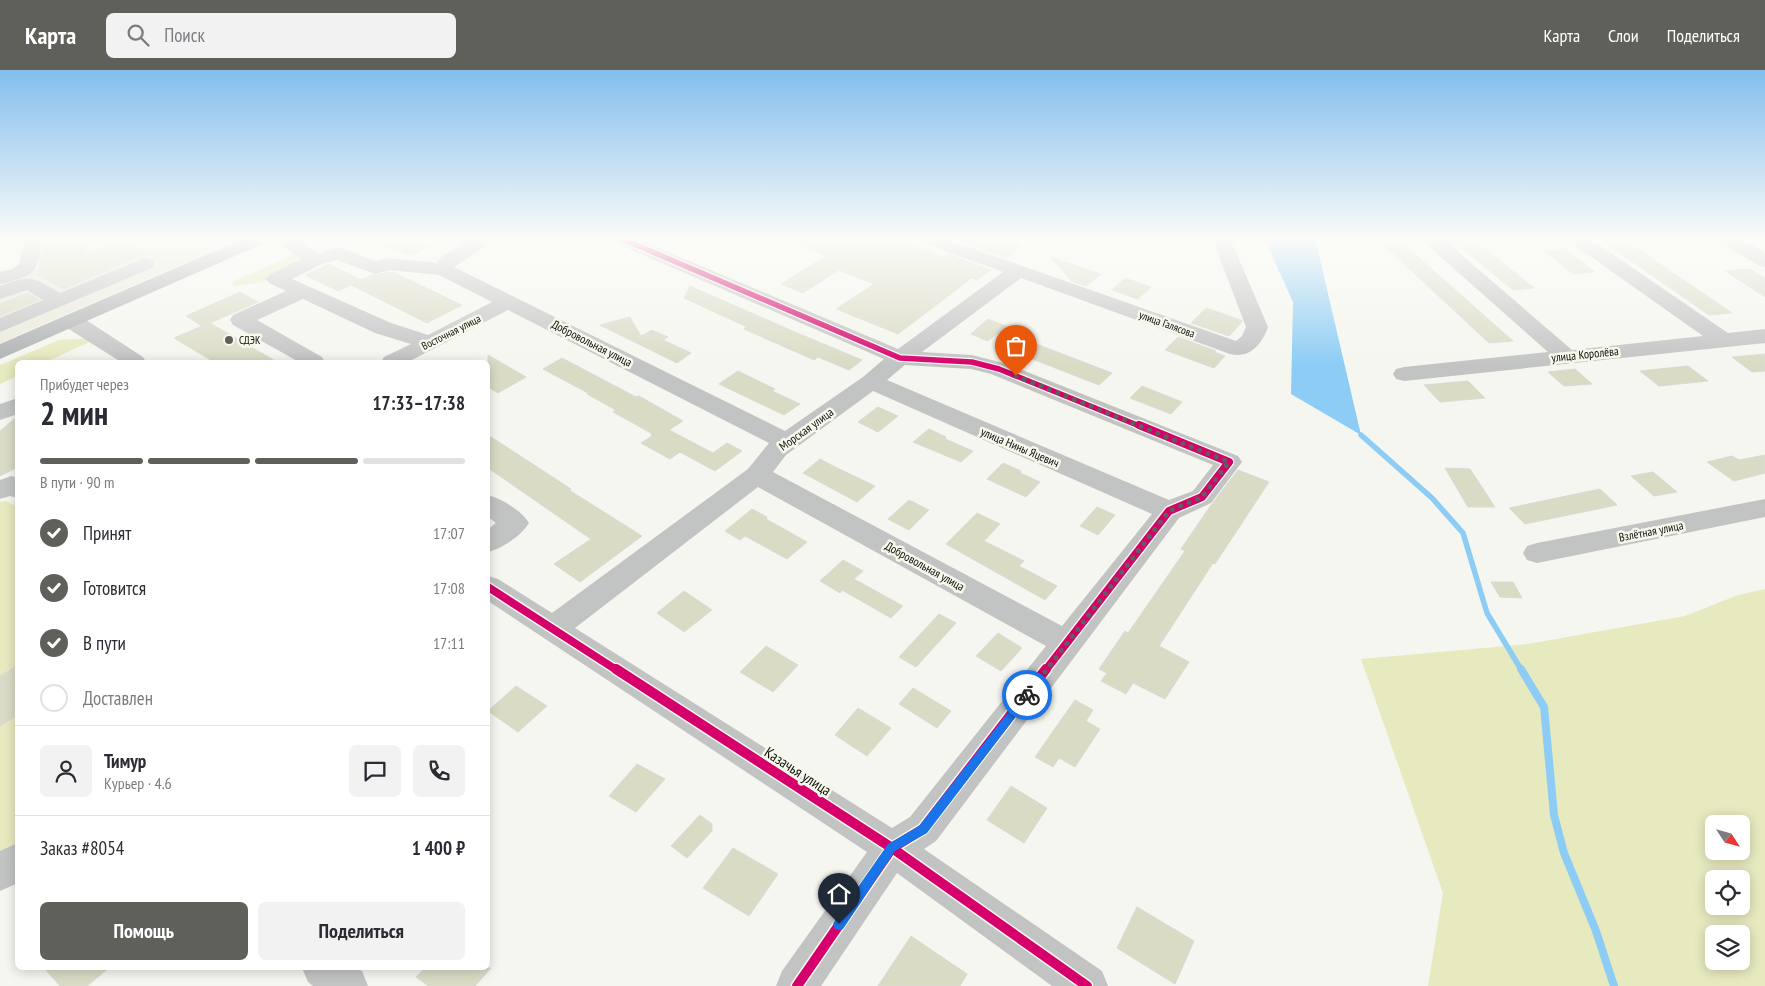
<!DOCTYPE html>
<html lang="ru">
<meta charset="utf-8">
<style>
:root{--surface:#fff;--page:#f2f2f3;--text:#2b2b33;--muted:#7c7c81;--line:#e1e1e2;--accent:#60605b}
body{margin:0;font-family:"PT Sans Narrow",sans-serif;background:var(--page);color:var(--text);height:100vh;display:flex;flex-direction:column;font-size:19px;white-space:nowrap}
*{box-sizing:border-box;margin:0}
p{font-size:16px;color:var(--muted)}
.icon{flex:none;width:28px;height:28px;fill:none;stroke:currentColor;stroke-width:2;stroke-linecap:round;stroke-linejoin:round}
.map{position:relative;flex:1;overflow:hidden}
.side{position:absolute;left:15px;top:290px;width:475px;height:610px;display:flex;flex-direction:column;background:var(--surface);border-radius:8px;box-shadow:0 2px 12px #0003}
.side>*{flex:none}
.needle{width:32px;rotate:126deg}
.buttons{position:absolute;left:1705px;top:745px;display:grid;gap:10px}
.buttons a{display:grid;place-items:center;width:45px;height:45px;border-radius:8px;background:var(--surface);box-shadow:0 2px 12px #0003;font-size:25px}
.pin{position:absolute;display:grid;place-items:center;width:42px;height:42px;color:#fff;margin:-51px -21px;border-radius:50% 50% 50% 0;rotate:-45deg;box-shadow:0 0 5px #0007}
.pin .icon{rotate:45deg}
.courier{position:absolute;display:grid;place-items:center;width:50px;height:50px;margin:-25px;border:4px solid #1a73e8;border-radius:50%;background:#fff;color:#222;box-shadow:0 1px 6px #0007}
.overview em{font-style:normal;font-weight:700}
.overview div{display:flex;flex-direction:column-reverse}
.overview{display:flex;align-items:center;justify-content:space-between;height:85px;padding:0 25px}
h1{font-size:32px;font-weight:700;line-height:38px}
.bar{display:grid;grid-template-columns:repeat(4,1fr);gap:8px 5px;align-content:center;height:60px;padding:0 25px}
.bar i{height:6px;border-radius:4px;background:var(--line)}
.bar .current{background:var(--accent)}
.bar p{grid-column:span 4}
.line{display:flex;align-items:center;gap:12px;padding:0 25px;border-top:1px solid var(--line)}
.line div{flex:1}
.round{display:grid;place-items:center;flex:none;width:52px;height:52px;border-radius:8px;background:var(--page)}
ol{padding:0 25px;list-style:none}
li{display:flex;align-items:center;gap:15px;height:55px}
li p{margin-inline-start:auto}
li .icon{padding:5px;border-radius:50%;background:var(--accent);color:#fff;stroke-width:4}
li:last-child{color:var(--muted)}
li i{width:28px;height:28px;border:2px solid var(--line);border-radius:50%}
.cta{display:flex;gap:10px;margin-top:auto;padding:10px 25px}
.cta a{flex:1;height:58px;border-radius:8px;background:var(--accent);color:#fff;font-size:20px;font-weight:700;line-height:58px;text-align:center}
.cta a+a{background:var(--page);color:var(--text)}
header{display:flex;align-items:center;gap:30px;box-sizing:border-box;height:70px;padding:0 25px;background:var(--accent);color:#fff}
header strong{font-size:24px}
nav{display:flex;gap:28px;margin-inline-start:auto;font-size:18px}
.search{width:350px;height:45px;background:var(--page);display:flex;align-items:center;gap:12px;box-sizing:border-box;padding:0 18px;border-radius:8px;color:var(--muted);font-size:19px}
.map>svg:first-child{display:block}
.built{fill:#e9e9db}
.green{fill:#e7e9bf;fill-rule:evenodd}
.water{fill:#8cccf5}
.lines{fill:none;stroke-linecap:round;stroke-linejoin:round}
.stream-far1{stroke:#8cccf5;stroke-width:5.5}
.stream{stroke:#8cccf5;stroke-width:8}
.building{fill:#dadbc5;stroke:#dadad6}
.minor{fill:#c2c3c3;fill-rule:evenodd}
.major{fill:#afb1b2;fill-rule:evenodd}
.cycleway-far2-casing{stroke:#f8f9ed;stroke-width:8}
.cycleway-far1-casing{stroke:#f8f9ed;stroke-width:11}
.cycleway-casing{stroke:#f8f9ed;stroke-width:13}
.cycleway-far2{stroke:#d6006c;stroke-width:5.5}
.cycleway-far1{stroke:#d6006c;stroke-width:8}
.cycleway{stroke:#d6006c;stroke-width:10}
.route{fill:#1a73e8}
.done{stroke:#60605b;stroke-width:5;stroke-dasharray:0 9}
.poi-dot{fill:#60605b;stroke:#f8f9ed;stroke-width:2}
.labels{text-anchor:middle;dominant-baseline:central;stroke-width:5;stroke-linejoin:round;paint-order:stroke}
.far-street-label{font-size:11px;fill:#0f0f0b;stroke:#f8f9ed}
.far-poi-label{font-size:11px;fill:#0f0f0b;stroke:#f8f9ed;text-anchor:start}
.street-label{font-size:12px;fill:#0f0f0b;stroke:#f8f9ed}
.near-street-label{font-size:15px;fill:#0f0f0b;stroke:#f8f9ed}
</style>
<header>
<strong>Карта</strong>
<div class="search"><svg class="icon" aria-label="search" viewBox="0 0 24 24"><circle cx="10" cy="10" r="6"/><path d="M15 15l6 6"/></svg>Поиск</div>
<nav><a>Карта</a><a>Слои</a><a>Поделиться</a></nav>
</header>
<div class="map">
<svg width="1765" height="916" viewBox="0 0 1765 916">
<rect width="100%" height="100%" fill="#f6f6f0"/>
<path class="built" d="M43,168H243L0,273V212L37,198Z"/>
<path class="green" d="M295,184L303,189L302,195L263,212L232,216L234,211Z
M89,268L92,271L46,292H18L17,306L0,314V295L59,270Z
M6,431L18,437V775L0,787V432Z
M1765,519V916H1428L1443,823L1361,589L1528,574L1685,546L1738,525ZM1714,754H1741V781H1714ZM1714,809H1741V836H1714ZM1714,864H1741V891H1714Z"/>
<path class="water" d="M1264,168H1315L1361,365L1291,324L1293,232Z"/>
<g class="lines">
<path class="stream-far1" d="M1361,365L1432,428L1463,463L1487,543L1522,601"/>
<path class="stream" d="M1521,599L1544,637L1554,745L1564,783L1596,861L1614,916"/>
</g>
<path class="building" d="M45,168H87L85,186L122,171L147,183L64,219L38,205Z
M367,168H406L430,176L412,186L366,170Z
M781,168H891L944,187L948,184L991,200L977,210L972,208L898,264L836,239L874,214L839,200L803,223L781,214L826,186Z
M972,168H1002L1023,175L1006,188L964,173Z
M1376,168H1397L1513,271L1489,273Z
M1450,168H1472L1534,218L1513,220Z
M1598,168H1622L1732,243L1709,245Z
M1566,179L1595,202L1573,204L1544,181Z
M1051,187L1101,204L1086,216L1071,211Z
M329,194L361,210L372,205L393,202L462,235L427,253L351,215L338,221L305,205Z
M1750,199L1765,208V227L1725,201Z
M1125,208L1151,217L1138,229L1112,220Z
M690,216L795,262L862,290L849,300L818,287L814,290L744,259L747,257L684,228Z
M240,222L258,232L210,253L277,292H214L174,268L202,256L186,246Z
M28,223L39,230L0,246V234Z
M1206,238L1241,250L1242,252L1229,266L1191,253Z
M630,247L641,266L652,260L668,267L663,270L691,283L677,293L600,255Z
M988,249L1006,256L988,271L971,264Z
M1178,267L1216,281L1214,282L1225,286L1214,298L1165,280Z
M1031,272L1112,303L1099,315L1017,283Z
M1765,284V301L1752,302L1732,287Z
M488,285L526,307L498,323L488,317Z
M562,288L636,327L639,326L683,351L669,360L713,383L727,373L742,381L715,401L680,382L670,389L641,373L652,366L651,363L613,342L616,340L587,324L588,323L543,299Z
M1688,296L1708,311L1659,316L1640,301Z
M1575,299L1592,314L1564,316L1548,302Z
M738,301L775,319L772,321L800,334L784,345L719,314Z
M1468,311L1485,328L1440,332L1424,315Z
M1142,316L1182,332L1171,344L1130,328Z
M878,337L898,346L878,362L858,352Z
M18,346V397L0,406V361Z
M929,359L946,367L945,369L973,381L961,392L913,372Z
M488,365L528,391L571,419L569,420L642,466L580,512L554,494L591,469L488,398Z
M1765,385V403L1734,411L1707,392L1732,386L1739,390Z
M820,389L835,397L875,416L857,432L803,403Z
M1003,393L1021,401L1020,403L1040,412L1026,427L987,409Z
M1445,398L1470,399L1495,437H1468Z
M1238,400L1269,412L1215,494L1213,493L1159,576L1189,592L1165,629L1133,613L1126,624L1101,611L1107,603L1099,599L1125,561L1128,563L1185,481L1181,479L1211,435Z
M1653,402L1677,422L1654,426L1631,406Z
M1600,419L1617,435L1525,454L1509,438Z
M909,430L929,440L909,460L888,449Z
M1097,437L1115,445L1098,465L1080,456Z
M752,439L767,447L766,449L807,472L787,489L745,466L740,470L725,461Z
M977,443L1000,454L984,471L1024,491L1019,496L1057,516L1045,530L946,474Z
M843,490L863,501L854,509L903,536L891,548L842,520L840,523L820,511Z
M1491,512H1513L1522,528L1500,527Z
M684,521L712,540L684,562L657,543Z
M939,544L956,553L916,597L899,587Z
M998,563L1022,578L1001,601L976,586Z
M766,576L798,595L773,622L740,602Z
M18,595V645L0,656V606Z
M516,616L547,636L518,662L488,641Z
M913,618L951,641L937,658L899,634Z
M1075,630L1093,640L1086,651L1100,659L1075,697L1059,688L1053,697L1035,687Z
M858,638L891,658L867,686L835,665Z
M637,694L665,709L636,742L609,726Z
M1011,716L1047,738L1024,773L987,750Z
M700,745L712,754V761L687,788L671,776Z
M733,778L778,804L749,846L703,818Z
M1137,837L1194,871L1175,914L1117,878Z
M911,866L967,904L960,916H878Z
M44,898H109L87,916H60Z
M425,898H491L475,916H428L416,907Z"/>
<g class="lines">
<path class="minor" d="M25,168H43C36,205 37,205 0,214V202L12,199L19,194Z
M274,168H295L318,183L338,177L376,191L389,188L437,193L442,186L472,168H494L492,172L454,197L785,361L863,307L884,289L613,172L611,168H635L898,279L1003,202L919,172L917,168H943L1236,271L1242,266L1246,257L1212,168H1230L1268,257C1262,274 1250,289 1230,284L1021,208L922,282L972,285L1007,294L1238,386L1242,392L1211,433L1179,448L936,771L924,779L1102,901L1108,916H1052L897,803L821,916H776L782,901L867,782L488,531V506L498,509L552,543L748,399L769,373L508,240L408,292H381L384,287L411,274L375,263L303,229L257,250L322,287L325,292H299L233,255L230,250L233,245L286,221L269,213L266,209L269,205L301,189L276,172ZM337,190L375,204L390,200L439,205L492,232L428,265L391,253L292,209L322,194ZM905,295L971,299L991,304L1213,395L1193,421L1169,430L887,310ZM873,321L1152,444L1062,556L773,402L786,385ZM758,417L1046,576L910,747L892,758L575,558Z
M1422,168H1442L1572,280L1703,266L1570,172L1568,168H1589L1728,263L1765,259V273L1404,311L1396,309L1393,304L1396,299L1404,297L1548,282L1424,172Z
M1718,168H1740L1765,183V197L1758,195L1720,172Z
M145,188L152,190L155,194L152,198L0,262V248L43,230L27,220L0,229V216C32,205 31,206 60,223Z
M72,245L80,246L143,287L146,292H121L64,256L61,251L64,246Z
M18,328V344L0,350V334Z
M11,406L18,408V428L10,426L0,429V410Z
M488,425C502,429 521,440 529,453C521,466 503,478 488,482V459L496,453L488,447Z
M1765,429V447L1537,493L1527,490L1523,483L1527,476L1537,473Z
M18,773V813L0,821V781Z
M302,898H356L362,901L368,916H313L308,912Z"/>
<path class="major" d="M245,168H269L267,172L0,289V274Z"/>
<defs>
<path id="cycleway-far2" d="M620,168L900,288L972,292L999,299L1142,357"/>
<path id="cycleway-far1" d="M488,517L618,601
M1045,601L1169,441L1202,427L1229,392L1139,355"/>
<path id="cycleway" d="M616,599L892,778L1087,916
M797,916L892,778L923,759L1046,599"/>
</defs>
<use href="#cycleway-far2" class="cycleway-far2-casing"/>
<use href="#cycleway-far1" class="cycleway-far1-casing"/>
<use href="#cycleway" class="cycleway-casing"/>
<use href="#cycleway-far2" class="cycleway-far2"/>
<use href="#cycleway-far1" class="cycleway-far1"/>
<use href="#cycleway" class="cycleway"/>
</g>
<linearGradient id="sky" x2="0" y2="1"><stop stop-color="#83beed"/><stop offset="0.57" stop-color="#fbfbf8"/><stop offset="1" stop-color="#fbfbf8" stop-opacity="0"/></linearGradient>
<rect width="1765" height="296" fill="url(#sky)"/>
<path class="route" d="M1027,621L1032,625L1030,628L927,763L895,781L843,859L839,860L835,859L833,854L835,850L888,774L919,756L1024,622Z"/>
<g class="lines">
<path class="done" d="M1016,306L1229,392L1202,427L1169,441L1027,625"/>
</g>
<circle class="poi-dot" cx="229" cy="270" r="5"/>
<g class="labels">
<g class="far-street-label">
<text transform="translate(1167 254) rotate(20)">улица Галясова</text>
<text transform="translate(451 262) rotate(-27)">Восточная улица</text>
</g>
<g class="far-poi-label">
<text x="239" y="270">СДЭК</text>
</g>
<g class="street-label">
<text transform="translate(592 273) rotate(27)">Добровольная улица</text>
<text transform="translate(1585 284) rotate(-6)">улица Королёва</text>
<text transform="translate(806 359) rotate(-36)">Морская улица</text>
<text transform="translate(1020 377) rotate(23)">улица Нины Яцевич</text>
<text transform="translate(1651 461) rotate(-11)">Взлётная улица</text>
<text transform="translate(925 496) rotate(29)">Добровольная улица</text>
</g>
<g class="near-street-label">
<text transform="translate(798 701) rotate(33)">Казачья улица</text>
</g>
</g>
</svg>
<div class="buttons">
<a><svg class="needle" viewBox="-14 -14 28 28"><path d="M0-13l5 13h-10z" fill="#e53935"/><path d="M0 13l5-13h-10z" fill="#7c7c81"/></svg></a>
<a><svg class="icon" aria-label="locate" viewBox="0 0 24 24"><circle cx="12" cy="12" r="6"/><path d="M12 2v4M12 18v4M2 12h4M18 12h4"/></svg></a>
<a><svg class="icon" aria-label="layers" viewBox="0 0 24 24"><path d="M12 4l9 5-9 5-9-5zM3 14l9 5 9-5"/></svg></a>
</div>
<div class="pin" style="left:1016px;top:306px;background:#ea580c"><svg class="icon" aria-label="bag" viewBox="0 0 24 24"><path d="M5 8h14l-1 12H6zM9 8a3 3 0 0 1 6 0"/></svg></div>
<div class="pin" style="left:839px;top:854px;background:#1f2937"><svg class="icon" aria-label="home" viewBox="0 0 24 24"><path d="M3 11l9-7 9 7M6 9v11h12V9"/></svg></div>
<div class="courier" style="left:1027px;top:625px"><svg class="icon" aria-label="bike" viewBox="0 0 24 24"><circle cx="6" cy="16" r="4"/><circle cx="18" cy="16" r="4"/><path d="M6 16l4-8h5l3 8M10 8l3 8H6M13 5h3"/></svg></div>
<section class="side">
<div class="overview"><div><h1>2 мин</h1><p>Прибудет через</p></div><em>17:33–17:38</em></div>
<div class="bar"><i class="current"></i><i class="current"></i><i class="current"></i><i></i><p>В пути · 90 m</p></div>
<ol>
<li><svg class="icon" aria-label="check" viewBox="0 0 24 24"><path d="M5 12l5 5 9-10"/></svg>Принят<p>17:07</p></li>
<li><svg class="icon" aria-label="check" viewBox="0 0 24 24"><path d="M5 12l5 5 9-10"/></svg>Готовится<p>17:08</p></li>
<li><svg class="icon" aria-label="check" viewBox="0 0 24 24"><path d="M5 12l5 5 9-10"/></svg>В пути<p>17:11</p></li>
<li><i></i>Доставлен</li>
</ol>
<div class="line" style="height:90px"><a class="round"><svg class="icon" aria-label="person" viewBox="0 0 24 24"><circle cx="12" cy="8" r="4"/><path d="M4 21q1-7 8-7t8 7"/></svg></a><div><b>Тимур</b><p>Курьер · 4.6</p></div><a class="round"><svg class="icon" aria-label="chat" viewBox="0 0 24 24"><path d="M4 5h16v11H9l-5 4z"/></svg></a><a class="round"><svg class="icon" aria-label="phone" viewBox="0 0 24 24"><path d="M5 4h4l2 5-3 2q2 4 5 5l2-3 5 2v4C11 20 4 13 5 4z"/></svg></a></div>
<div class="line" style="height:65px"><div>Заказ #8054</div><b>1 400 ₽</b></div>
<div class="cta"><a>Помощь</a><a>Поделиться</a></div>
</section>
</div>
